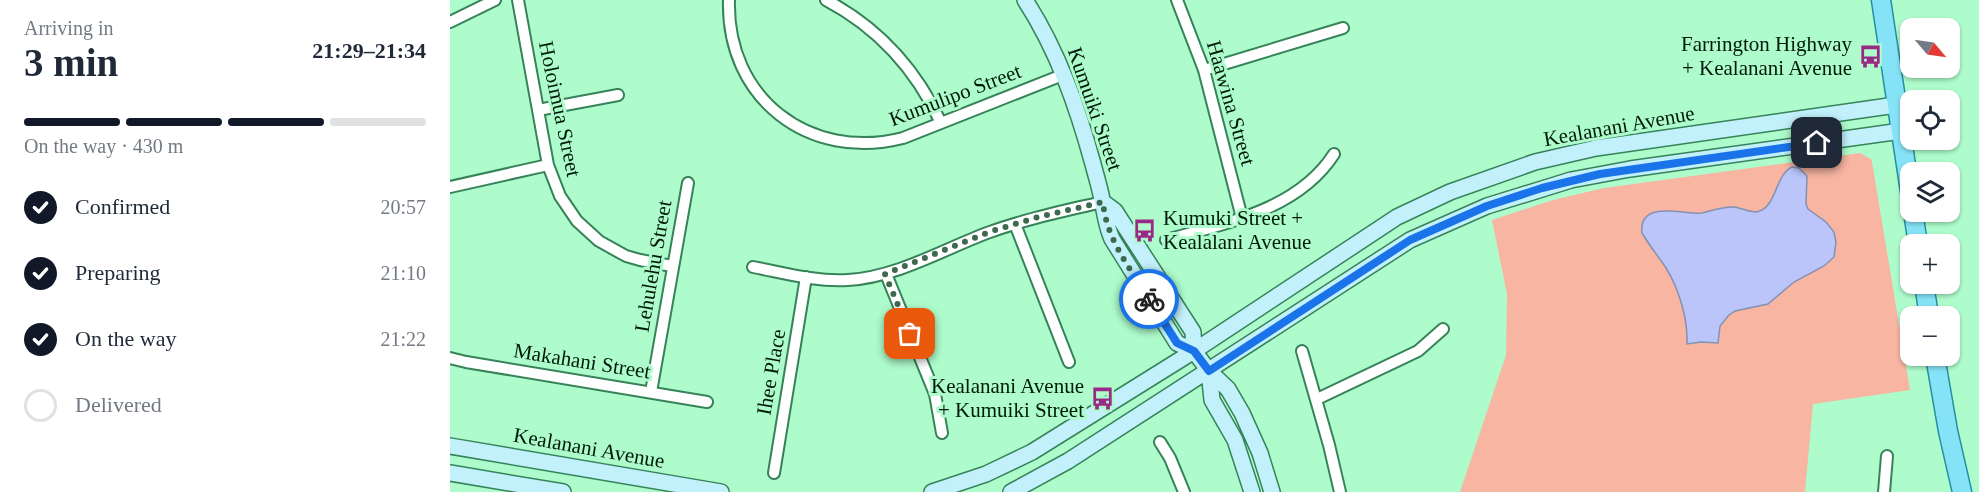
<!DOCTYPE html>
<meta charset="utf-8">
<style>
:root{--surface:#fff;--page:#f6f6f7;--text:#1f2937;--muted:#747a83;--line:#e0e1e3;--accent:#111827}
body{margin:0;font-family:"Times New Roman",serif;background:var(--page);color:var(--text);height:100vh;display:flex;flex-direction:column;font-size:22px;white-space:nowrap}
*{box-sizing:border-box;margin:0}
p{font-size:20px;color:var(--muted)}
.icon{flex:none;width:33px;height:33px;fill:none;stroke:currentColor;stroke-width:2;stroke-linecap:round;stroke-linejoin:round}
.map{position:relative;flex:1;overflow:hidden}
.side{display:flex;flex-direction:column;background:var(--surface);width:450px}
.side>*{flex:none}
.needle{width:39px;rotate:119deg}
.tools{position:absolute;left:1450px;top:18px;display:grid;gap:12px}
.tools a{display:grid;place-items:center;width:60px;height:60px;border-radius:12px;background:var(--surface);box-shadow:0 2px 4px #0004;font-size:30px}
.pin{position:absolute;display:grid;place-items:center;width:51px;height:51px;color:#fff;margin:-26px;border-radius:12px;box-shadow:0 3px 9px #0006}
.courier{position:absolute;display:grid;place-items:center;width:60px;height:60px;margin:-30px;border:4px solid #1a73e8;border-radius:50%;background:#fff;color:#222;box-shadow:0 2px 8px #0007}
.overview em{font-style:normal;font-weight:700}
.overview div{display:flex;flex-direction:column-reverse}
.overview{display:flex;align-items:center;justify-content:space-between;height:102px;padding:0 24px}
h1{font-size:39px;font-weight:700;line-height:45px}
.bar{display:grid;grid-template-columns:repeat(4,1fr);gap:9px 6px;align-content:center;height:72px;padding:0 24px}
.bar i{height:8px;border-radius:4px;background:var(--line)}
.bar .active{background:var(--accent)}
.bar p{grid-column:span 4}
ol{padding:0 24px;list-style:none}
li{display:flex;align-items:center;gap:18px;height:66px}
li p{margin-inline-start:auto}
li .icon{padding:6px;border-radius:50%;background:var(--accent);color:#fff;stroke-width:4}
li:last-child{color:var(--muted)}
li i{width:33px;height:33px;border:3px solid var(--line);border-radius:50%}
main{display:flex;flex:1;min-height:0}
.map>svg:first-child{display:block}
.green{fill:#f8b5a2}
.water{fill:#bbc5fa;stroke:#8392b2;stroke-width:1.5}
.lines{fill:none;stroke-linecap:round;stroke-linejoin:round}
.street-casing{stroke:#368359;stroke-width:14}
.secondary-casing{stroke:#368359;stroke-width:18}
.primary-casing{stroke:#2290a1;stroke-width:21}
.street{stroke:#fff;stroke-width:10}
.secondary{stroke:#c2f1fb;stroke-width:15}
.primary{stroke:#86e3f7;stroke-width:18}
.done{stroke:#3d694e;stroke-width:6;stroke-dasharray:0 10.8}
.route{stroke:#1a73e8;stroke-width:8}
.labels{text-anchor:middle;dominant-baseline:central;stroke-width:6;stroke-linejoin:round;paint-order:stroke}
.poi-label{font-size:21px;fill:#001a0a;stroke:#aefccc;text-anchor:end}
.street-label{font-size:21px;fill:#001a0a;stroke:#aefccc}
</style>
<main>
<section class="side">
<div class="overview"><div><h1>3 min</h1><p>Arriving in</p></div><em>21:29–21:34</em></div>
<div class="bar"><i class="active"></i><i class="active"></i><i class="active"></i><i></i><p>On the way · 430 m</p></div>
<ol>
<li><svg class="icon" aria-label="check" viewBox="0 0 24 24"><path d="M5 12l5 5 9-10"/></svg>Confirmed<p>20:57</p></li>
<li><svg class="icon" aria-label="check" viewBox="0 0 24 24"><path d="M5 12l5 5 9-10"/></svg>Preparing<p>21:10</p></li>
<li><svg class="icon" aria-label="check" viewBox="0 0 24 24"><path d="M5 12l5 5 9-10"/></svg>On the way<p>21:22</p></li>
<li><i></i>Delivered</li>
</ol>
</section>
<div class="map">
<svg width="1529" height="492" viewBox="0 0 1529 492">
<rect width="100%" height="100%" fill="#aefccc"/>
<path class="green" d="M1410,153L1421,159L1422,162L1460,390L1363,404L1355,492H1010L1056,355L1057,294L1042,220L1103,200L1154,188Z"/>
<path class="water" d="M1342,167L1349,168L1357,176L1356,204L1358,209L1376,222L1384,232L1386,242L1384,257L1374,266L1344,282L1318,304L1285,311L1279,315L1270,326L1268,343L1251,342L1237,344C1238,319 1229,289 1216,268C1208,256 1199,245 1192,233C1188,199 1235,215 1252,213C1262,211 1273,206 1284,207C1291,208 1299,212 1306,212C1327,209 1324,176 1342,167Z"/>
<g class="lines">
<defs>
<path id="street" d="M68,0L98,165L110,196L127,221L149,241L176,256L190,260L222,266
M279,0C276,98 359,162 453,138L615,74
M376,0C429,28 466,69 491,123
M727,0L754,70L792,218
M0,22L45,0
M754,70L893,28
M88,110L168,95
M0,187L98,165
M565,224L619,362
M716,240C776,223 848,210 884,154
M303,267C334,273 366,282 398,280C447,277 492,250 537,233C575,219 614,211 653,202
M436,274L485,394L492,433
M852,351L879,445L890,492
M0,358L16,362L257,402
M201,392L238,183
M867,399L968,351L993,329
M710,442L720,458L734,492
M324,473L356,277
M1434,492L1437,456"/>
<path id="secondary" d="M575,0C608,51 627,106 643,164C646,176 650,188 652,200C655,213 656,226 662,239L727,343L744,351
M653,202L665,211L743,332L744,351
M744,351L759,371L778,389L792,413L810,453L822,492
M759,371L762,400L785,440L802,492
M0,446L271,492
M0,473L113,492
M482,492L536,474L582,452L744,351L947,217L1000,192L1085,162L1146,148L1446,105
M561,492L618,461L960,240L1037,206L1121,180L1180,169L1451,131"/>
<path id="primary" d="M1431,0L1461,198
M1463,212L1468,244
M1474,284L1479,316
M1485,356L1498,431L1512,492"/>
</defs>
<use href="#street" class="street-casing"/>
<use href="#secondary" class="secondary-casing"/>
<use href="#primary" class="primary-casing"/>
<use href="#street" class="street"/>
<use href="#secondary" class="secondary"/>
<use href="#primary" class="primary"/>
</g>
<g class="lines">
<path class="done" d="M460,334L435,274L539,232L588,217L653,202C656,239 680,268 699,299"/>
<path class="route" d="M699,299L727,343L744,351L759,371L960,240L1037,206L1092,188L1150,174L1367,143"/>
</g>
<defs>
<symbol id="bus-bare" viewBox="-9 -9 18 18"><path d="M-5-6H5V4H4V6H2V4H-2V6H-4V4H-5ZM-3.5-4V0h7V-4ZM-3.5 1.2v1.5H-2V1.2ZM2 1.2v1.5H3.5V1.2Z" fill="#9a2885" stroke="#aefccc" stroke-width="2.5" paint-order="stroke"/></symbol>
</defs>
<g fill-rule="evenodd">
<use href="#bus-bare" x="1404" y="40" width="33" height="33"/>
<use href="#bus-bare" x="678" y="214" width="33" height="33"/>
<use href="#bus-bare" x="636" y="382" width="33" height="33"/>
</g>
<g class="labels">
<g class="poi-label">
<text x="1402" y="44">Farrington Highway<tspan x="1402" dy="24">+ Kealanani Avenue</tspan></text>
<text x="713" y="218" text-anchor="start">Kumuki Street +<tspan x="713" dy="24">Kealalani Avenue</tspan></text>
<text x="634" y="386">Kealanani Avenue<tspan x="634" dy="24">+ Kumuiki Street</tspan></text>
</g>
<g class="street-label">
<text transform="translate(505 95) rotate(-21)">Kumulipo Street</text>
<text transform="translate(781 103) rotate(74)">Haawina Street</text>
<text transform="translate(110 109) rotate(78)">Holoimua Street</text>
<text transform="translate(645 109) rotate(71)">Kumuiki Street</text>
<text transform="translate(1169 126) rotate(-10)">Kealanani Avenue</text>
<text transform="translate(203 266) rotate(-80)">Lehulehu Street</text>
<text transform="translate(132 361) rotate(9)">Makahani Street</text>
<text transform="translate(321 372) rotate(-80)">Ihee Place</text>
<text transform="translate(139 448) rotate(10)">Kealanani Avenue</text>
</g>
</g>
</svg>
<div class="tools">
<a><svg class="needle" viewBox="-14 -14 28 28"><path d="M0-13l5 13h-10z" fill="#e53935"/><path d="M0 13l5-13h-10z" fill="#747a83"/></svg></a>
<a><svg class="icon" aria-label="locate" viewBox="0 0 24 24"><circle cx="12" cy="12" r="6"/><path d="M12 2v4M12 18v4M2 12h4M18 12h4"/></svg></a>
<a><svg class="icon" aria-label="layers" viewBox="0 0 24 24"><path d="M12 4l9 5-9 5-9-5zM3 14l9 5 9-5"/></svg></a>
<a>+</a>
<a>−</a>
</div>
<div class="pin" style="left:460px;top:334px;background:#ea580c"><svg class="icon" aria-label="bag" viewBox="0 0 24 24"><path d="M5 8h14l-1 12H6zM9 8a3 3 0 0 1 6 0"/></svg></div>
<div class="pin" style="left:1367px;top:143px;background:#1f2937"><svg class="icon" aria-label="home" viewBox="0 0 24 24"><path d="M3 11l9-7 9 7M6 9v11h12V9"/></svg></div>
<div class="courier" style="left:699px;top:299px"><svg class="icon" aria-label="bike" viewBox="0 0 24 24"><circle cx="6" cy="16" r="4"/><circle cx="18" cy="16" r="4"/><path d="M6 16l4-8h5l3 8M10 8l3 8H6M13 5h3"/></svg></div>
</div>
</main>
